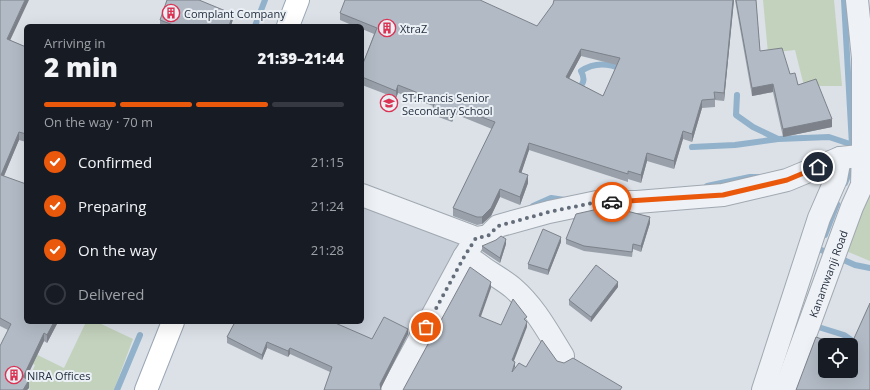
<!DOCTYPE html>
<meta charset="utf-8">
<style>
:root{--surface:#171b24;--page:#20242c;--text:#f1f3f6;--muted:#9ea1a6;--line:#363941;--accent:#ea580c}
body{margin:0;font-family:"Open Sans",sans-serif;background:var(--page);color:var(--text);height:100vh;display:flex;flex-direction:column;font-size:15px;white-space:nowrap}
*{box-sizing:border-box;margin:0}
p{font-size:13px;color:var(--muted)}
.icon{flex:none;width:22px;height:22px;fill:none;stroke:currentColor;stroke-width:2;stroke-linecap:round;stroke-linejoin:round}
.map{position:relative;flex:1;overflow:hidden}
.sheet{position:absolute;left:24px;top:24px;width:340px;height:300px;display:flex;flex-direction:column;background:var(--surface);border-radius:6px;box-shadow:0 4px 16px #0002}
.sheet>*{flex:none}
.controls{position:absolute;left:818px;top:338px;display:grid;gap:8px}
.controls a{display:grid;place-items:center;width:40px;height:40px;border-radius:6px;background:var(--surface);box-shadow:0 4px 16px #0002;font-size:20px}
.pin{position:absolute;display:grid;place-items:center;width:34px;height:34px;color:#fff;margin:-17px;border:2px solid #fff;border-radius:50%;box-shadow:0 1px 4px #0007}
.courier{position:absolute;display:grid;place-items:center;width:40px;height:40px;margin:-20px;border:3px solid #ea580c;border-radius:50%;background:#fff;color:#222;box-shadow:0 1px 5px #0007}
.head em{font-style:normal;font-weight:800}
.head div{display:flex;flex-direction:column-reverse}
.head{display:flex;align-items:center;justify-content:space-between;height:68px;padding:0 20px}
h1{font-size:26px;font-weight:800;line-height:30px}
.bar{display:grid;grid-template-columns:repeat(4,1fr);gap:6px 4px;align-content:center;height:48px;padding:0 20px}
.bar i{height:5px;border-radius:3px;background:var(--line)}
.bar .selected{background:var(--accent)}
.bar p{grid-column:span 4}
ol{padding:0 20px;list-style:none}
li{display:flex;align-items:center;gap:12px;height:44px}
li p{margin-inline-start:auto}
li .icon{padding:4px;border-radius:50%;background:var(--accent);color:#fff;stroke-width:4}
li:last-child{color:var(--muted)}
li i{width:22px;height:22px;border:2px solid var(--line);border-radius:50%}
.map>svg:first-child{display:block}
.built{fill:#c9d0da}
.green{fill:#c3d2bc}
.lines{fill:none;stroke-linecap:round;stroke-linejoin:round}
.stream{stroke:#92b1cb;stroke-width:6}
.minor-casing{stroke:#a0a8b1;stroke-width:24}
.major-casing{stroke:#9aa6b4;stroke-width:24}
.minor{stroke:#eef1f5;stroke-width:22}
.major{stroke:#fff;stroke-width:22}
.wall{fill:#99a0a9;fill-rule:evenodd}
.shaded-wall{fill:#7d828a}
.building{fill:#b2bac5;stroke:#7d828a;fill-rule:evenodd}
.done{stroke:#646d7a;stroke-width:4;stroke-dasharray:0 7.2}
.route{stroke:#ea580c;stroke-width:5}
.labels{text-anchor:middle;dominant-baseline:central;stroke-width:4;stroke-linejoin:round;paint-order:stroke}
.poi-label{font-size:11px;fill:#242f3f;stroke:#ebf0f5;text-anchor:start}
.street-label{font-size:11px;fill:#242f3f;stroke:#ebf0f5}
</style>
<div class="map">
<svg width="870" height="390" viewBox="0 0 870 390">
<rect width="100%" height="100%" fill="#dbe1e7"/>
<path class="built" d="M362,203L460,240L400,355L319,322H362Z"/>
<path class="green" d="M763,0H834L842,86H804L795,50L768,53Z
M870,173V261L839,248Z
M86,322H97L133,339L114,390H29L30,388L26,385L35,365L0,348L3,338L64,368Z"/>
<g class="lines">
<path class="stream" d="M844,0L852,145
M255,26L265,0
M577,91C583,84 586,80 581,71C594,62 608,63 622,69
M737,95L736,115L753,127L778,139L829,137L859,147
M692,147L735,145L778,139
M845,183L852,166
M707,186L750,177H760
M533,206L551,198L565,200
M825,235L837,204
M819,249L855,265L870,268
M812,325L844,335L870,353
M117,390L140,335"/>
<defs>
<g id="minor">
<path d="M362,195L476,238L488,236L498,226L549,212L597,202H637L723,195L787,180L840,158L870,155"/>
<path d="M464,257C472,258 478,264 485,269C494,275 505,281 513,288C535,307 548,332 563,356"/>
<path d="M392,390L464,257L476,238"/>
<path d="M763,390L819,218L836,179L840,158"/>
<path id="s1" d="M785,390L852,207L862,185L863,148V58L857,0"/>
</g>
<path id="major" d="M288,26L298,0
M146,390L173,322"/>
</defs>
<use href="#minor" class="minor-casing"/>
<use href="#major" class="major-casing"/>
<use href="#minor" class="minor"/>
<use href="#major" class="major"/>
</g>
<path class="wall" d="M0,0L10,40L26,47V142L19,140L4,176L58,322L47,343L44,341L26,378L29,388L27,390H0L8,330L0,326Z
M734,0L724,101L715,100V107L702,108L692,142L683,139L674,169L647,161L641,183L628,179V182L529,150L521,173L528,183L520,205L500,197L491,216L482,224L477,225L453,216V208L492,129L455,114L452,122L433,115V106L398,93L396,98L362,85V66L374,34L362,29V26H354L340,20V13L537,26ZM581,56L617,65L603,96L569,78Z
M735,0H756L760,51L790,74L832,127L783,137L773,92L752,96Z
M233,19L231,26H162L160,25V20Z
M650,223L641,252L633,249L632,257L584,251L566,244V239Z
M561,242L548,275L528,269V264Z
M506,244L500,263L482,251V246Z
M618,287L591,322L569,305V300Z
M408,334L381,388L330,372L290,354L288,357L267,348L262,360L227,343V337L372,339Z"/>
<path class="shaded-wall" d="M25,0H29L7,47V39Z
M733,0H734L724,101V93Z
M233,14V19L231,26H229Z
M581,49V56L566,84V77Z
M773,84V92L752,96V88Z
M398,85V93L396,98V91Z
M702,100V108L692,142V134Z
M455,107V114L452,122V114Z
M832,119V127L783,137V129Z
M683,131V139L674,169V161Z
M19,132V140L1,183V175Z
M529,143V150L519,180V172Z
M647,153V161L641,183V175Z
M528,175V183L520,205V197Z
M500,189V197L491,216L482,224V217Z
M650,217V223L641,252V246Z
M561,237V242L548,275V270Z
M506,239V244L500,263V258Z
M491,282V288L479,322V316Z
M618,282V287L591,322V317Z
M54,322H58L47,343V335Z
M527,322V327L512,366V360Z
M408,329V334L380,390V384Z
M44,333V341L23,385V377Z
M267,342V348L262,360V355Z
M290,348V354L288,357V351Z
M515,362V367L512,372Z
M29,380V388L27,390H23Z"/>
<path class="building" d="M0,0H25L7,39L26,47V134L19,132L1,175L26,184V322H54L47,335L44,333L23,377L29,380L23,390H0V346L11,324L0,318Z
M167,0H199L233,14L229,26H176L160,20Z
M345,0H480L537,26L553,4L554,0H733L724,93L714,92L715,99L702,100L692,134L683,131L674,161L647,153L641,175L628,171V174L529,143L519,172L528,175L520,197L500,189L491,208L482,217H477L453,208L495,122L455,107L452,114L433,107L436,100L398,85L396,91L362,77V66L377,28L340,13ZM581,49L620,58L603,96L566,77Z
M736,0H756L760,51L782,48L790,74L795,73L798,85L816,79L832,119L783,129L773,84L752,88Z
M598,209H619L650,217L641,246L633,244L632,252L584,246L566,239L576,214Z
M543,229L561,237L548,270L528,264Z
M501,236L506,239L500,258L482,246L496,240Z
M596,265L618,282L591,317L569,300Z
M470,267L491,282L479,316L501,325L513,299L527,317L524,319L527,322L512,360L515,362L512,372L519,363L526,367L542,340L557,361L564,363L573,358L622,387L620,390H403Z
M870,303V390H796L816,337L830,342L831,340L845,345H825V371H851V345Z
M384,317L408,329L380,384L381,390H324L332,367L290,348L288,351L267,342L262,355L227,337L235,322H333L372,339Z"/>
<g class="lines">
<path class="done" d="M426,327L464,257L476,238L488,236L498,226L549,212L597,202H612"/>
<path class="route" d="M612,202L723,195L787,180L818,167"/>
</g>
<defs>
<symbol id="building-ring" viewBox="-11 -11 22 22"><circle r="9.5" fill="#ebf0f5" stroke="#da3354" stroke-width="1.5"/><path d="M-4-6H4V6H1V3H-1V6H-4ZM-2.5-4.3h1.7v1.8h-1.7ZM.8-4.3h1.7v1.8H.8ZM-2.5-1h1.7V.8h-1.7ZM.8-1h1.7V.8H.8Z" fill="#da3354"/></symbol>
<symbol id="school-ring" viewBox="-11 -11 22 22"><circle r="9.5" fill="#ebf0f5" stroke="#da3354" stroke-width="1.5"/><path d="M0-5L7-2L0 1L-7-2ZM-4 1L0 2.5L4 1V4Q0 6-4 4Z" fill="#da3354"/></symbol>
</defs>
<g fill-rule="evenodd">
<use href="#building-ring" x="161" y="3" width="20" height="20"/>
<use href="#building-ring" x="377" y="18" width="20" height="20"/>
<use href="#school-ring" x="379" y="93" width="20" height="20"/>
<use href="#building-ring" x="4" y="365" width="20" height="20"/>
</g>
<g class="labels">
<g class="poi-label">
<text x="184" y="13">Complant Company</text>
<text x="400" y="28">XtraZ</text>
<text x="402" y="97">ST.Francis Senior<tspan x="402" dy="13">Secondary School</tspan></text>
<text x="27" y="375">NIRA Offices</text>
</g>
<g class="street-label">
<text stroke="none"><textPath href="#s1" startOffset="124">Kanamwanji Road</textPath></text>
</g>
</g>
</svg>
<div class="controls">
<a><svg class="icon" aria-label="locate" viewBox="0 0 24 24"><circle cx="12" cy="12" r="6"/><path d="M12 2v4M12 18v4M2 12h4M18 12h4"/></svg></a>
</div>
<div class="pin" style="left:426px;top:327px;background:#ea580c"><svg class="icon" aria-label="bag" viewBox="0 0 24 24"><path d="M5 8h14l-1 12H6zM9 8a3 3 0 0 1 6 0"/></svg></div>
<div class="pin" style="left:818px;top:167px;background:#1f2937"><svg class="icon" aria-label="home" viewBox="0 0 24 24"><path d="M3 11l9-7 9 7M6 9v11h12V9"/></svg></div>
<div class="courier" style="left:612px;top:202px"><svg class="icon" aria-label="car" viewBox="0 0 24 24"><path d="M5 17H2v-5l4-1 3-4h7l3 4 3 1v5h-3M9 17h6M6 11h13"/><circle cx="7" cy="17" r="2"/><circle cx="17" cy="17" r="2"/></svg></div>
<section class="sheet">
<div class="head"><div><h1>2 min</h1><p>Arriving in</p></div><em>21:39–21:44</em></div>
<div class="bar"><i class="selected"></i><i class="selected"></i><i class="selected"></i><i></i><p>On the way · 70 m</p></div>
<ol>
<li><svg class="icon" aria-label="check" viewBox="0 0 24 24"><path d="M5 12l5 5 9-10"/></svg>Confirmed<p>21:15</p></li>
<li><svg class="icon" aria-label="check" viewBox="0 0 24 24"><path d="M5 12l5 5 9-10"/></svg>Preparing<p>21:24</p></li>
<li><svg class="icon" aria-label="check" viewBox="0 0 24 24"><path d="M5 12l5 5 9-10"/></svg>On the way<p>21:28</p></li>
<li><i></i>Delivered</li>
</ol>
</section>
</div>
